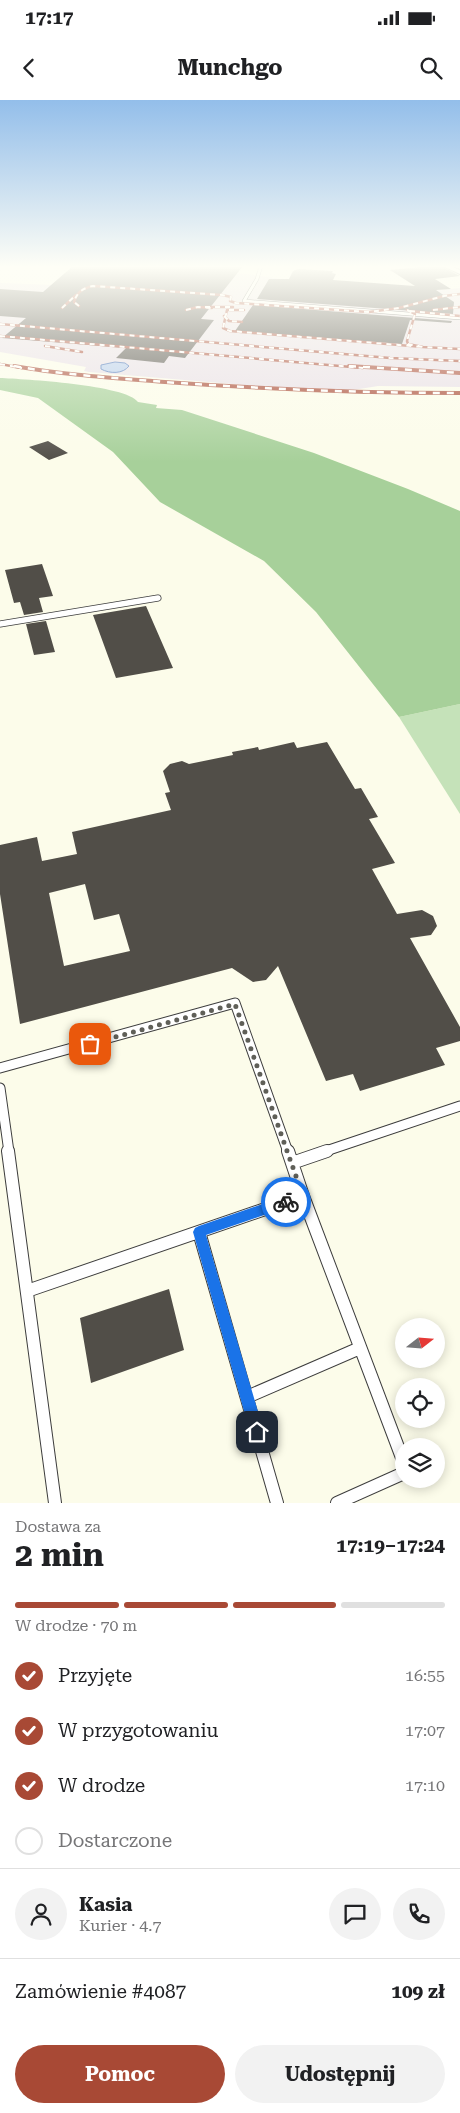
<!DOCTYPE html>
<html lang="pl">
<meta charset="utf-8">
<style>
:root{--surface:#fff;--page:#f2f2f2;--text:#202124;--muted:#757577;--line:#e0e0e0;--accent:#a84935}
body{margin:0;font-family:"Roboto Serif",serif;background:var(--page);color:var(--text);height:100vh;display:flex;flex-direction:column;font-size:19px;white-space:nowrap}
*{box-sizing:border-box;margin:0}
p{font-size:16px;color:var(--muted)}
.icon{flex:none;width:28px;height:28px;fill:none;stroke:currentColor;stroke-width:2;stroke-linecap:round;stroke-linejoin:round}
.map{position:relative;height:1403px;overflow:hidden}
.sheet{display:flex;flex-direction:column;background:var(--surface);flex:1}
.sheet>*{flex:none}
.needle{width:32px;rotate:73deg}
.buttons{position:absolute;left:395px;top:1218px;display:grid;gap:10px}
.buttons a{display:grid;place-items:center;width:50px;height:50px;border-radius:50%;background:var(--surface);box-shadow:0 2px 12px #0003;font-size:25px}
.pin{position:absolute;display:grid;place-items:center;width:42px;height:42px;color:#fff;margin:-21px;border-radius:10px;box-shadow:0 2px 8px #0006}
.courier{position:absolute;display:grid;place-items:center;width:50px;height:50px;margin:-25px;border:4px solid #1a73e8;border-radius:50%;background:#fff;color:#222;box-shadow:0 1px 6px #0007}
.overview em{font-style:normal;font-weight:700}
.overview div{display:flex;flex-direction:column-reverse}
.overview{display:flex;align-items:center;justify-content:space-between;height:85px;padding:0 15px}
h1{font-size:32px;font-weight:700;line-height:38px}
.bar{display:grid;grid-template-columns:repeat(4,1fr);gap:8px 5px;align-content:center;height:60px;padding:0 15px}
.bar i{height:6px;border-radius:4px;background:var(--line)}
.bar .on{background:var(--accent)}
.bar p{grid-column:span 4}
.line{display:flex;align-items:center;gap:12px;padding:0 15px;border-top:1px solid var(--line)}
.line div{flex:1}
.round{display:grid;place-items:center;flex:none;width:52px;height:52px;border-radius:26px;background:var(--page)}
ol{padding:0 15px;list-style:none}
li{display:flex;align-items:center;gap:15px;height:55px}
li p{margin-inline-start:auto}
li .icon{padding:5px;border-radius:50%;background:var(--accent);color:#fff;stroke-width:4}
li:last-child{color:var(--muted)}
li i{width:28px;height:28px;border:2px solid var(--line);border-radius:50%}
.primary-button{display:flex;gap:10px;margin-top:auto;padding:10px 15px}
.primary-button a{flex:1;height:58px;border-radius:30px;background:var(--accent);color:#fff;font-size:20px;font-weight:700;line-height:58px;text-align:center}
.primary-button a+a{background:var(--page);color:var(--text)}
.status{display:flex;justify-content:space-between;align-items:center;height:35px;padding:0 25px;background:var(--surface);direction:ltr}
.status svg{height:14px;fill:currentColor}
header{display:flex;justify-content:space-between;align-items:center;height:65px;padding:0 15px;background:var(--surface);font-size:22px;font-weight:700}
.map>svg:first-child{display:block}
.industrial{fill:#e8dfe7}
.green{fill:#c5e2b9}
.forest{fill:#a7d09a}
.water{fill:#b5cced;stroke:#4672bb}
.building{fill:#514e48;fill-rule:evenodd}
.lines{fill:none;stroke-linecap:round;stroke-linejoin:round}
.lane-far3-casing{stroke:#3d3d3d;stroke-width:4}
.lane-far2-casing{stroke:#3d3d3d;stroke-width:7}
.lane-far1-casing{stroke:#3d3d3d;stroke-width:11}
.lane-casing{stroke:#3d3d3d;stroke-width:14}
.street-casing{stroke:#3d3d3d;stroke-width:2}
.lane-far3{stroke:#fff;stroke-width:3}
.lane-far2{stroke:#fff;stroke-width:5.5}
.lane-far1{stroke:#fff;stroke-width:9}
.lane{stroke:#fff;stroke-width:12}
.street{fill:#fff;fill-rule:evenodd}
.rail-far1-casing{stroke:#a84935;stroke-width:2.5}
.rail-casing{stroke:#a84935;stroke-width:4}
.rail-far1{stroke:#fff;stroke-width:2;stroke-dasharray:5;stroke-linecap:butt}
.rail{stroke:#fff;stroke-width:2.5;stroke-dasharray:7;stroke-linecap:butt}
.route{fill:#1a73e8}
.done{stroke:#5f5f58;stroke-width:5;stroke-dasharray:0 9}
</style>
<div class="status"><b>17:17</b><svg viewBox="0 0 49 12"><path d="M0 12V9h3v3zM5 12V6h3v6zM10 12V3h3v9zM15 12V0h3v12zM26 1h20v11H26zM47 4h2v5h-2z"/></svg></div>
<header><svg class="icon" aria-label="back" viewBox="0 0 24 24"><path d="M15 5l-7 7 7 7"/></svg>Munchgo<svg class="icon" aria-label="search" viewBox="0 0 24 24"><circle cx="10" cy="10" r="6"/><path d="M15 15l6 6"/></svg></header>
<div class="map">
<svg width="460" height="1403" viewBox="0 0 460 1403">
<rect width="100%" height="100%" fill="#fcfcea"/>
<path class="industrial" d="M124,168L248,174L389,195L460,188V287L378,286L353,290L257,286L89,272L84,271L86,267L0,252V183L82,186Z"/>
<path class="green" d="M460,604V714L399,617Z"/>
<path class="forest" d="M0,278C23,279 127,285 138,302L157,305L156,308L182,310L314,353L408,389L460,411V604L399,617L316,512L264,461L160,402L113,352L38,298L0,290Z"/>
<path class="water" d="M115,262L125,263L129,266C123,274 110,274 101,269V265Z"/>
<path class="building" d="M73,166H243L201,219L214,220L185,258L169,256L164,263L116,258L126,248L2,238L26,218L0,216V189L43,192Z
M430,166H441L460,176L435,179L451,189L436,190L454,202L453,214L257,199L269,179H289L293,171L298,169L333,171L332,173L336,174L333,180L415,186L390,170Z
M253,205L452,221L451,223L410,220L402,244L235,231Z
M48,341L68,353L49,360L29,347Z
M42,464L53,496L39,498L43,512L24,515L20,502L14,503L5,470Z
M146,506L173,568L116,578L93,515Z
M46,521L55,552L34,555L26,524Z
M294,642L297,648L327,642L355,689L361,688L378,717L369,719L395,763L372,769L397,814L422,810L433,816L437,826L431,835L410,838L460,927V941L436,948L445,965L360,991L353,974L326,981L278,866L266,880L253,882L232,868L20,924L0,794V745L37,737L42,761L77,754L72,732L171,710L165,693L170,692L163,671L170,664L182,661L189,664L233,655L232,652L258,647L259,650ZM85,784L94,820L119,814L130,851L64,866L49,793Z
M169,1189L184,1250L91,1283L80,1218Z"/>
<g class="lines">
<defs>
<path id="lane-far3" d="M261,166L257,179L244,201L460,218"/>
<path id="lane-far2" d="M0,524L158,498"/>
<path id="lane-far1" d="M0,968L235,903L288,1052
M0,988L9,1052
M323,1052L460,1006"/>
<path id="lane" d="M8,1051L55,1403
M288,1051L292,1063
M303,1096L404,1363
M199,1132L277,1403
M27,1191L303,1096L292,1063L327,1051
M247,1297L360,1248
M337,1403L404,1373"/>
<path id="street" d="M443,166H450L460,170V174Z"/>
</defs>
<use href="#lane-far3" class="lane-far3-casing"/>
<use href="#lane-far2" class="lane-far2-casing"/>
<use href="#lane-far1" class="lane-far1-casing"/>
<use href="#lane" class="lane-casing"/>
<use href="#street" class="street-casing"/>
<use href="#lane-far3" class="lane-far3"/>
<use href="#lane-far2" class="lane-far2"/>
<use href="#lane-far1" class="lane-far1"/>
<use href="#lane" class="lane"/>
<use href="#street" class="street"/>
<defs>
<path id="rail-far1" d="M79,206L74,202C77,192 83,188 93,186L222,195L231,197L230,201L236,203L369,212L399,208L444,196L460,194
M205,207H233
M62,208L76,195
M186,210L198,207L212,208
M244,210H227L223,228L230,231L423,247
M407,210L415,214L407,241L408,244L423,247L460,249
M433,210L460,207
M410,211L460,216
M224,216L229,221L242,222
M0,224L390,258L460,261
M0,236L363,268
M45,246L82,252
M0,264L22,268"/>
<path id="rail" d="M14,266C64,275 115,278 165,282C263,289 361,293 460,293
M349,266L460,273"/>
</defs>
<use href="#rail-far1" class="rail-far1-casing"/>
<use href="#rail" class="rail-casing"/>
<use href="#rail-far1" class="rail-far1"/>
<use href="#rail" class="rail"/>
</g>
<linearGradient id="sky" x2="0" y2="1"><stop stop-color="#93beea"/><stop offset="0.46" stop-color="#fefef6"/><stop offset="1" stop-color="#fefef6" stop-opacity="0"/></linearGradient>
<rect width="460" height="362" fill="url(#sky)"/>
<path class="route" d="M286,1096L290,1098L292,1102L290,1106L206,1135L264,1332L262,1337L257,1339L252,1337L250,1332L193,1132L195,1128L199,1126Z"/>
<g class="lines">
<path class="done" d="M90,944L235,904L303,1096L286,1102"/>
</g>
</svg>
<div class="buttons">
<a><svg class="needle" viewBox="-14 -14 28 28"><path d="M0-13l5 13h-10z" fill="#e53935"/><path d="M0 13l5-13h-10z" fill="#757577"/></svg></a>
<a><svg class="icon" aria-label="locate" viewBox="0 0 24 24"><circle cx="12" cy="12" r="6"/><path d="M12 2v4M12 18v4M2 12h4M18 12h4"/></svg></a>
<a><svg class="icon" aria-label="layers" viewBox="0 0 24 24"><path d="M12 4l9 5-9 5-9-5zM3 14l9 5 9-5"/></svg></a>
</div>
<div class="pin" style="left:90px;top:944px;background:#ea580c"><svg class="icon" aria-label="bag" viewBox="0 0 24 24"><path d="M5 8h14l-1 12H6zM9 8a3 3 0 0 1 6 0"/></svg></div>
<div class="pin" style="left:257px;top:1332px;background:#1f2937"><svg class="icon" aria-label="home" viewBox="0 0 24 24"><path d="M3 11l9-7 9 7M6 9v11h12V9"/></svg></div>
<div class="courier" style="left:286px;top:1102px"><svg class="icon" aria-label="bike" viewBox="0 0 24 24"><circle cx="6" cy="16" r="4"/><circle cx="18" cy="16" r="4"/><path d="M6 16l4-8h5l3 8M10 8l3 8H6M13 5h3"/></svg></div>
</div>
<section class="sheet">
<div class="overview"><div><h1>2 min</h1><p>Dostawa za</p></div><em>17:19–17:24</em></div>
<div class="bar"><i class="on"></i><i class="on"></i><i class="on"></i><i></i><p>W drodze · 70 m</p></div>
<ol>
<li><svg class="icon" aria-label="check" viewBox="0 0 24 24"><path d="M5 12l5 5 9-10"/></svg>Przyjęte<p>16:55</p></li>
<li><svg class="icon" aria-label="check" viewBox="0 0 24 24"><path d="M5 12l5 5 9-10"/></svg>W przygotowaniu<p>17:07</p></li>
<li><svg class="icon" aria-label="check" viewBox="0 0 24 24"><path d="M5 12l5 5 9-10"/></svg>W drodze<p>17:10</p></li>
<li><i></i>Dostarczone</li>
</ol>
<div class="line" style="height:90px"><a class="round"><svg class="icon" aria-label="person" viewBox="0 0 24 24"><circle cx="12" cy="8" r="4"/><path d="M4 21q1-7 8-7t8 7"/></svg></a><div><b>Kasia</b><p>Kurier · 4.7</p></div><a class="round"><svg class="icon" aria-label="chat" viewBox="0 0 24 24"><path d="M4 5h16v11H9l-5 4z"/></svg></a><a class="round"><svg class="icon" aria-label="phone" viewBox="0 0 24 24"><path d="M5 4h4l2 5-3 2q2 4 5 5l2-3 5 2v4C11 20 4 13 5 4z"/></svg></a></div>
<div class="line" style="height:65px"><div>Zamówienie #4087</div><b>109 zł</b></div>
<div class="primary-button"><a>Pomoc</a><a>Udostępnij</a></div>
</section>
